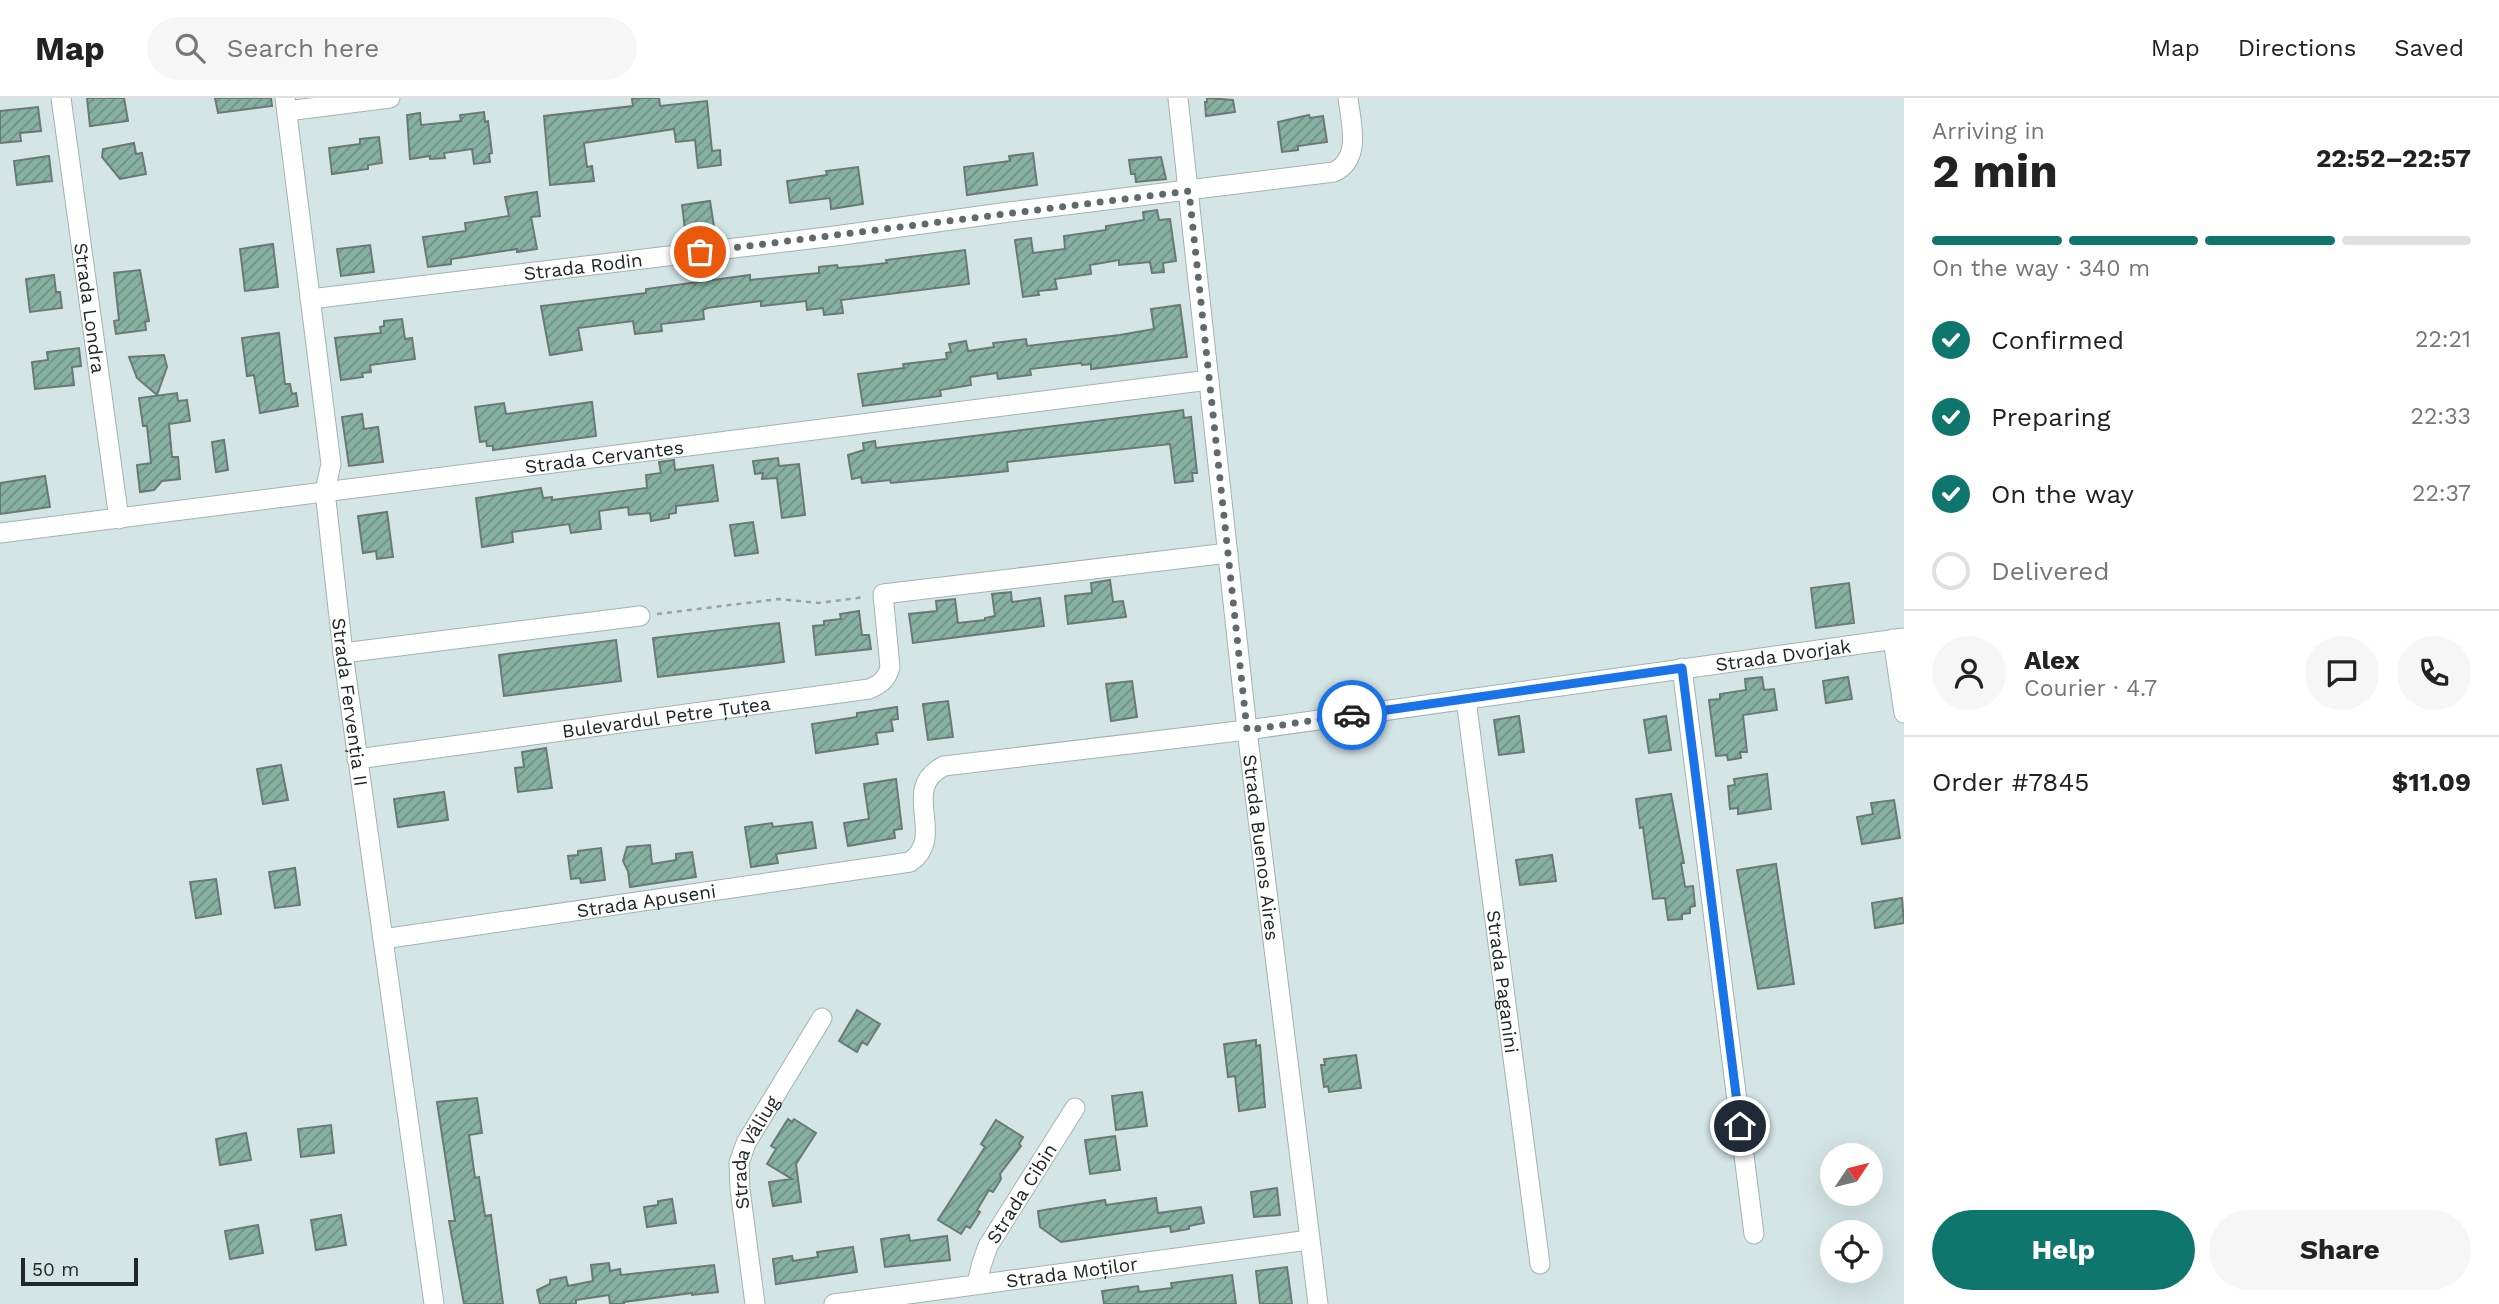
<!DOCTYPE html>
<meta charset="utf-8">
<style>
:root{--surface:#fff;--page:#f6f6f6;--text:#222;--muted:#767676;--line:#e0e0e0;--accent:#0f766e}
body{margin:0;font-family:"Work Sans",sans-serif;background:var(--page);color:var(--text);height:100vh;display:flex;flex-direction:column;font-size:26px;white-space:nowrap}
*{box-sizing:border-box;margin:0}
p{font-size:23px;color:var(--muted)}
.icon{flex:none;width:38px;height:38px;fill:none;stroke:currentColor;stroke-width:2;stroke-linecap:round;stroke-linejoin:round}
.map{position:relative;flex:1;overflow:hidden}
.details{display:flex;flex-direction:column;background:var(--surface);width:595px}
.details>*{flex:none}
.needle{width:46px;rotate:55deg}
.controls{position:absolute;left:1820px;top:1045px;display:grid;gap:14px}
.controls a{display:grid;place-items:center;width:63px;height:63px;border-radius:50%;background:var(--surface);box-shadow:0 7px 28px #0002;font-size:35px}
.scale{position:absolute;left:21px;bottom:18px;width:117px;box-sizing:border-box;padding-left:7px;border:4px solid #212727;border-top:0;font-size:19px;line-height:24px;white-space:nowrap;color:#212727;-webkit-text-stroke:5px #d4e5e5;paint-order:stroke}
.pin{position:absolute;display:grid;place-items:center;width:60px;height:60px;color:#fff;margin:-30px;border:4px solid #fff;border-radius:50%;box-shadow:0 2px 7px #0007}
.courier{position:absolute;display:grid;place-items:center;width:70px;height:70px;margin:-35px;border:5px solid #1a73e8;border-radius:50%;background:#fff;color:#222;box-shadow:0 2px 9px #0007}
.head em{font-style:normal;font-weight:700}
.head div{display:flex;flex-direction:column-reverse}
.head{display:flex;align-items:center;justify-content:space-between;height:119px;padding:0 28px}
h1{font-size:46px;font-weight:700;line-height:52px}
.bar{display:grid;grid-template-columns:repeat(4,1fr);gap:10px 7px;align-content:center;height:84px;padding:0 28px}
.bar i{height:9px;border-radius:5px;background:var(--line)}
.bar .current{background:var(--accent)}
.bar p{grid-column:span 4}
.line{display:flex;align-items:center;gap:18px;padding:0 28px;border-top:2px solid var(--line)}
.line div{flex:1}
.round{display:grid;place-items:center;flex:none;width:74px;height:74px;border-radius:37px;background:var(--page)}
ol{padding:0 28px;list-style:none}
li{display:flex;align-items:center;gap:21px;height:77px}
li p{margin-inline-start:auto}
li .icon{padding:7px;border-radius:50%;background:var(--accent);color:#fff;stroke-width:4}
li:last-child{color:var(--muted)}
li i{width:38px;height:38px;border:4px solid var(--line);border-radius:50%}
.action{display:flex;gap:14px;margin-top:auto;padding:14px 28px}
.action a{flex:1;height:80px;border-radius:42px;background:var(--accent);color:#fff;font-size:28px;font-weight:700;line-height:80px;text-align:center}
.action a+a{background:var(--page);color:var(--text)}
header{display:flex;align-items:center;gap:42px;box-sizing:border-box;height:98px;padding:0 35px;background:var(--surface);border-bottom:2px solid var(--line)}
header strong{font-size:33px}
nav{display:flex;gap:38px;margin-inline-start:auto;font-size:24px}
.search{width:490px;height:63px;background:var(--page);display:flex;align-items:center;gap:18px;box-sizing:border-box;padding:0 24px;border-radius:38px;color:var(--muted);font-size:26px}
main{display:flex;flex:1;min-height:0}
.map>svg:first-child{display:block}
.building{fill:url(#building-hatch);stroke:#6b7974;stroke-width:2}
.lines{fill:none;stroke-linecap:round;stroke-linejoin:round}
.minor-casing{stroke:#a3b3b3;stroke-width:21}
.path{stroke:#95a2a2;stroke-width:2.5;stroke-dasharray:5 5;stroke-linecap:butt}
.minor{stroke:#fff;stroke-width:19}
.done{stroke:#606a6a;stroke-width:7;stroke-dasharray:0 12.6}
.route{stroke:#1a73e8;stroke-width:9}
.labels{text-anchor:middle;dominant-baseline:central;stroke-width:6;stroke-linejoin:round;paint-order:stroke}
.street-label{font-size:19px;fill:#212727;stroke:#d4e5e5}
</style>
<header>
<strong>Map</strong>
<div class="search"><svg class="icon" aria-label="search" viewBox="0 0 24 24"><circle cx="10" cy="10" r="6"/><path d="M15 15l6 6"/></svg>Search here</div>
<nav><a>Map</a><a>Directions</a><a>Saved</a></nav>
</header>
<main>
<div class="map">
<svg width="1904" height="1206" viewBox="0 0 1904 1206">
<defs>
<pattern id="building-hatch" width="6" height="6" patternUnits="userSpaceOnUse" patternTransform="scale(1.75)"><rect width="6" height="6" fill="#87b1a3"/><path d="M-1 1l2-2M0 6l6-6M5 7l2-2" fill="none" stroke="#6e9085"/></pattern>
</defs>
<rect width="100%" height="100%" fill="#d4e5e5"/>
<path class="building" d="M87,0H124L128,23L90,28Z
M215,0H271L272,8L218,15Z
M640,0H659L660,8L707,3L712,53L720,52L721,67L698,70L695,42L676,44L674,31L584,45L587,69L592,68L594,83L550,87L544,18L633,8L632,1Z
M1207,0L1233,2L1235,14L1206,18L1205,4H1207Z
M38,9L41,33L20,35L21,43L0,45V13Z
M484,14L485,24L488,23L492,55L489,56L490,64L474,66L472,51L444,55L445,60L430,61V58L410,61L407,17L420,15L421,27L461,23L460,17Z
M1309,17L1310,20L1323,18L1327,44L1298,48V52L1282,54L1278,24Z
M379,39L382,65L368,67V71L332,76L329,50L360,46V41Z
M134,45L136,56L142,55L146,76L120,81L102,59L103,51Z
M1033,55L1037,87L967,97L964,69L1010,63L1009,58Z
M49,58L52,83L17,87L14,63Z
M1161,59L1166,81L1136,84L1135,76H1131L1129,62Z
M858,69L863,106L831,111L830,100L790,105L787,83L827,77L826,73Z
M537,94L540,118L531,119L537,151L517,154V151L451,161V166L428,169L423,139L466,133L465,125L509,118L505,99Z
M710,103L715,135L686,139L682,107Z
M1157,112L1159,122L1170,121L1176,163L1163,165L1164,174L1152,175L1150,164L1119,167V162L1090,167L1091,176L1055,181L1057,191L1038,193L1039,197L1023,199L1015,142L1031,140L1033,155L1065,151L1064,138L1106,132V128L1144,122L1143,114Z
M273,146L278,189L245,193L240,151Z
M370,147L374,174L341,178L337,151Z
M965,152L969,186L841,202L843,215L824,217L823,210L807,212L806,203L761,208V203L707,210L703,212L704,221L661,226L662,233L635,236L633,223L578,230L582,252L550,257L541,208L646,195V191L750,177V182L819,175V169L837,167L838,170L861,168L887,165L886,162Z
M140,172L149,223L145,224L146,232L116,236L114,223L119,222L114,175Z
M54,177L56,194H60L62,210L30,214L26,181Z
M1180,207L1187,259L1091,271V266L1082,267L1081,265L1030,271L1031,277L998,281L997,275L970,279L971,287L940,292L941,298L863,308L858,276L904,270L903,266L947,261L946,255L951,254L949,246L966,243L968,253L994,249L993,245L1026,241L1027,248L1120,237L1154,231L1151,211Z
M402,221L405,241L412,240L415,261L370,267L371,274L362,275L363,279L341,282L335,240L381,235L380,229L384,228V223Z
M279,235L285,286H290L292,296L296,295L298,308L260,315L254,277L247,278L242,240Z
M79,250L81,268L72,269L74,287L35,291L32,264L48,262L47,254Z
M164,257L167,269L157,297L137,280L129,259Z
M177,295L178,303L187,302L190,323L169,326L172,359H178L180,381L162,383L154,392L140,394L137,367L151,365L147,328H143L139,300Z
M592,304L596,338L493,352V348H487L486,343L480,344L475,309L504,305L506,316Z
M1183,312L1184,320L1191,319L1197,375H1192L1193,383L1175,385L1170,346L1007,364L1008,373L972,377L891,385L890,382L862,385L861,379L852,381L848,357L864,352L863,345L875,343L876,350Z
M362,316L364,331L378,329L383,364L349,368L342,319Z
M224,342L228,372L216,374L212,344Z
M778,360L779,368L799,366L805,417L782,420L777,380L762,381L763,375L755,376L753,363Z
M674,362L675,372L713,367L718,403L676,408V415L669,416V420L651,423L650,415L629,417L628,409L599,413L601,431L571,435L569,426L512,434L513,444L482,449L476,400L541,390L543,400L552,399V402L647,390L646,377L661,375L659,364Z
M45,378L50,409L0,416V385Z
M387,414L393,459L377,461L376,453L363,455L358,418Z
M753,424L758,455L735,458L730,427Z
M1110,482L1113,504L1123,503L1126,519L1068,526L1065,498L1092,495L1091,485Z
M1849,485L1854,525L1816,530L1811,490Z
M1011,494L1012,504L1040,500L1044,528L913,545L909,516L937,513L936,503L955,501L958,525L985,522V520L995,518L992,496Z
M859,513L862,537H869L871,551L816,557L813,528L824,527V523L841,521L840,516Z
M779,525L784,564L658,579L653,540Z
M616,542L621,583L504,598L499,557Z
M1762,579L1764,592L1774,591L1777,612L1743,617L1747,654H1740L1741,660L1728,662L1727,657L1716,658L1709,602L1720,601V596L1746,592L1745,581Z
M1848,579L1852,601L1826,605L1823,583Z
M1132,583L1137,619L1111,623L1106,586Z
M948,603L953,639L928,642L923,606Z
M897,609L898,621L891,622L893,633L876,635L878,646L816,655L812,626L857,619V615Z
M1519,618L1524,654L1499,657L1494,622Z
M1666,618L1671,652L1649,655L1644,622Z
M546,650L552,690L518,694L515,670L524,669L522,654Z
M281,667L288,702L263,706L257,671Z
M1767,676L1771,711L1738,716V710L1730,711L1728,688L1735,687L1734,681Z
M896,681L902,731L894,732L895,740L848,748L844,725L869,721L864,686Z
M444,694L448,722L398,729L394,701Z
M1671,696L1684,765H1681L1685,789L1693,788L1695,808L1690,809V815L1682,816V821L1668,822L1665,800L1653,801L1643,729L1640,730L1636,701Z
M1894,702L1900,740L1862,746L1857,719L1873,716L1871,705Z
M812,724L816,750L776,756L778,765L751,769L745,729L772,725L773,729Z
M650,747L652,766L676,762V756L692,754L696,779L630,789L628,773L623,763L627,749Z
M601,750L605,782L581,785L580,780L571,781L568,758L578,757V753Z
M1552,757L1556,783L1520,787L1516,762Z
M1776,766L1794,886L1758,891L1737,772Z
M295,770L300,807L275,810L269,774Z
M216,781L221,816L196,820L190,784Z
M1902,800L1904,825L1875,830L1872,805Z
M857,912L880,926L867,947L862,944L857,954L839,943Z
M1256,942V948L1260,947L1265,1009L1239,1013L1235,978L1228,979L1224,946Z
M1356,957L1361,990L1329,994L1328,988L1324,989L1321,967H1325L1324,961Z
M1142,994L1147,1028L1116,1032L1112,998Z
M477,1000L482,1035L469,1037L475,1080L479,1079L485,1118L491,1117L503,1206H464L449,1123H455L437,1004Z
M788,1021L792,1024L794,1021L816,1035L796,1066L801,1104L773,1108L769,1084L792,1081L767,1066L776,1051L771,1048Z
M996,1022L1023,1039L1019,1046L1021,1048L1000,1076L1001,1081L993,1094L989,1092L977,1112L980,1114L970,1130L966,1128L961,1136L938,1122L985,1049L981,1046Z
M331,1027L334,1055L301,1059L298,1031Z
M246,1035L251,1062L220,1067L216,1041Z
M1115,1038L1120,1072L1090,1076L1085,1042Z
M1277,1090L1280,1117L1254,1119L1251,1094Z
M1156,1100L1158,1115L1201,1109L1204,1125L1189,1128V1131L1171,1134L1170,1128L1061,1144L1040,1129L1038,1113L1105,1102L1106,1107Z
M672,1101L676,1125L647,1129L644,1109L658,1107V1103Z
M341,1117L346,1147L316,1152L311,1122Z
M258,1127L263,1155L230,1161L225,1133Z
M909,1137L910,1143L947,1138L950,1162L885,1169L881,1141Z
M853,1149L857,1174L776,1186L773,1161L792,1158L793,1163L818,1159L817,1154Z
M609,1165L610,1173L620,1171L621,1177L714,1167L718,1194L692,1197V1195L624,1204V1206H610L609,1197L576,1202V1206H540L537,1192L550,1186V1182L566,1179L568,1188L593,1183L591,1167Z
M1287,1169L1292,1206H1260L1256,1173Z
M1232,1177L1236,1206H1104L1102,1193L1138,1188L1139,1194L1172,1190L1171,1185Z"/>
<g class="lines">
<defs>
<g id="minor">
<path id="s1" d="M61,0L119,421"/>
<path id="s2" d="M285,0L331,366L325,393L343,555L434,1206"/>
<path id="s3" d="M1178,0L1247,632L1318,1206"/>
<path d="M287,13L390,0"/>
<path id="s4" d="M310,201L835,138L1009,114L1334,74C1362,61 1351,25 1348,0"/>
<path id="s5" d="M0,435L1209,282"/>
<path d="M1893,541L1904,615"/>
<path d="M343,555L640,518"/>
<path d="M1682,570L1754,1136"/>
<path id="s6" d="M1466,601L1540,1166"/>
<path id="s7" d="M357,661L869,591C881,586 887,581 890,569L883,496L1228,455"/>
<path id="s8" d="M383,841L910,764C948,738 898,691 944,668L1247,632L1904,540"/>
<path id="s9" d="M977,1186L981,1168L988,1148L1075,1010"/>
<path id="s10" d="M755,1206L740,1091L739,1065L746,1045L822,920"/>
<path id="s11" d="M834,1206L1309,1142"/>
</g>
</defs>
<use href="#minor" class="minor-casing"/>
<path class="path" d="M657,516L779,501L819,505L865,499"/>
<use href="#minor" class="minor"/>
</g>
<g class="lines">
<path class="done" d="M700,154L1189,93L1247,632L1352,617"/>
<path class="route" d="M1352,617L1682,570L1740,1028"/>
</g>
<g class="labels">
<g class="street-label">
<text stroke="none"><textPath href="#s4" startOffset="275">Strada Rodin</textPath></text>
<text stroke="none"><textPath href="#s1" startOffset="212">Strada Londra</textPath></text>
<text stroke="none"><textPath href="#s5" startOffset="609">Strada Cervantes</textPath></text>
<text stroke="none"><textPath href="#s8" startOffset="1489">Strada Dvorjak</textPath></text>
<text stroke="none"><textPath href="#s2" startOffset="609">Strada Fervenția II</textPath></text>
<text stroke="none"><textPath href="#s7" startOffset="312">Bulevardul Petre Țuțea</textPath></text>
<text stroke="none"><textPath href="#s3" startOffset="754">Strada Buenos Aires</textPath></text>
<text stroke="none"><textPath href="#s8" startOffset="266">Strada Apuseni</textPath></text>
<text stroke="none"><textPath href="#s6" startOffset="285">Strada Paganini</textPath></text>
<text stroke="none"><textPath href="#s10" startOffset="156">Strada Văliug</textPath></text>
<text stroke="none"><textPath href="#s9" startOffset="102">Strada Cibin</textPath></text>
<text stroke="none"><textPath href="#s11" startOffset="240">Strada Moților</textPath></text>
</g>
</g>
</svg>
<div class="controls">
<a><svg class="needle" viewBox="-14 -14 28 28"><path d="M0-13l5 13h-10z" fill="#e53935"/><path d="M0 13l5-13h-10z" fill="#767676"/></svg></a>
<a><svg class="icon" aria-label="locate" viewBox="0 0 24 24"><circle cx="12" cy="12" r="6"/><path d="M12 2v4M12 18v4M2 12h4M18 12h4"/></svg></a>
</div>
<div class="scale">50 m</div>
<div class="pin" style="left:700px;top:154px;background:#ea580c"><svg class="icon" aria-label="bag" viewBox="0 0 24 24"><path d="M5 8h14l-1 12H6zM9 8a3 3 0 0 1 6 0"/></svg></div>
<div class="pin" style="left:1740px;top:1028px;background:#1f2937"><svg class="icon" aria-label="home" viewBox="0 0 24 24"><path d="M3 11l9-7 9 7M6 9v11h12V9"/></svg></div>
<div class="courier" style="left:1352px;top:617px"><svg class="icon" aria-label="car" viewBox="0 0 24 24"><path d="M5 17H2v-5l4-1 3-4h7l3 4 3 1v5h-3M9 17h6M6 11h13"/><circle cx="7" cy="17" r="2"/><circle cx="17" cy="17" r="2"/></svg></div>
</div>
<section class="details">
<div class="head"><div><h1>2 min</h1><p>Arriving in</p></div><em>22:52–22:57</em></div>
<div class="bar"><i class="current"></i><i class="current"></i><i class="current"></i><i></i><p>On the way · 340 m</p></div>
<ol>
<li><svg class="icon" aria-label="check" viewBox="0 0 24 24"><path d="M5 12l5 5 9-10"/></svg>Confirmed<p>22:21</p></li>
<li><svg class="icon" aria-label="check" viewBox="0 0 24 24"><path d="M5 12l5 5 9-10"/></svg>Preparing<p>22:33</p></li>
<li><svg class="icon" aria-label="check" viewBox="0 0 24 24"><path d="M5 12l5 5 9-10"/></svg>On the way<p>22:37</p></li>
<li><i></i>Delivered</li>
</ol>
<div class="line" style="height:126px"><a class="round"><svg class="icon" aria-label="person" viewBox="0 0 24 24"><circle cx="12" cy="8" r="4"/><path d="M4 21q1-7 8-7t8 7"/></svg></a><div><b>Alex</b><p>Courier · 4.7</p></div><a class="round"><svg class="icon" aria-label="chat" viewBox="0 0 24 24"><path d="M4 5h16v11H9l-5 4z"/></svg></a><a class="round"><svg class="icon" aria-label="phone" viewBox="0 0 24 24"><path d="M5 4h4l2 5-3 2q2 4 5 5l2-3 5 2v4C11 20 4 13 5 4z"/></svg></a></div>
<div class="line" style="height:91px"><div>Order #7845</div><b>$11.09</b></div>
<div class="action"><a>Help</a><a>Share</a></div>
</section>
</main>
